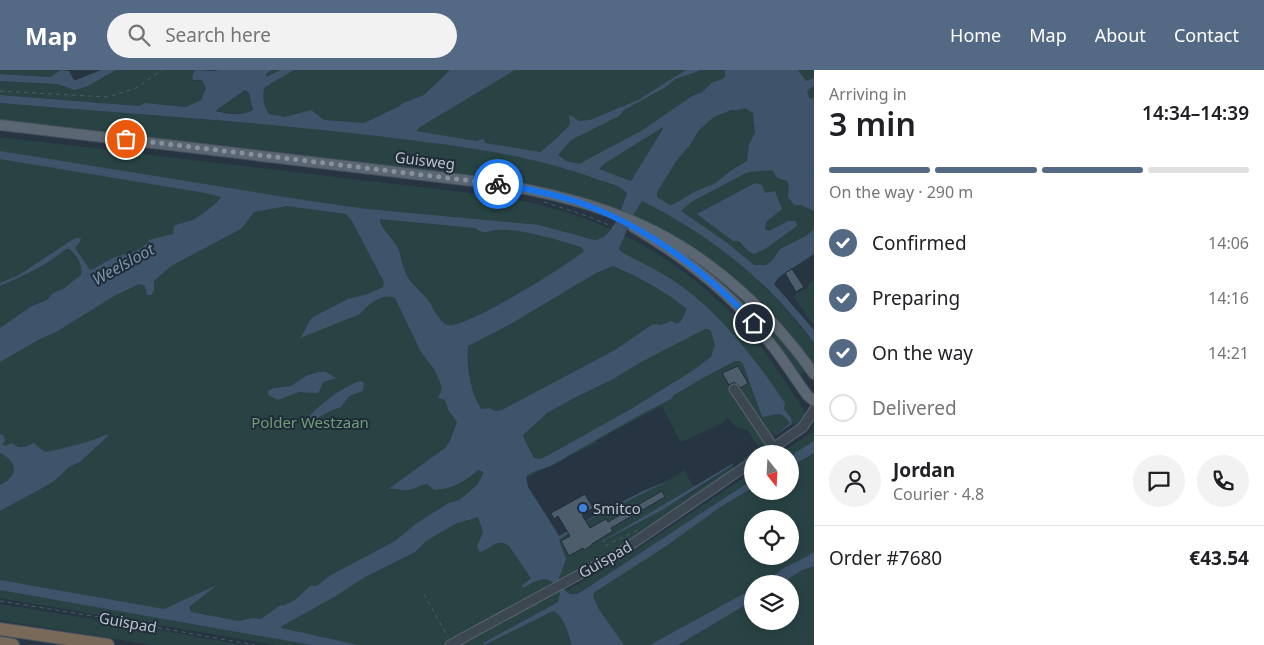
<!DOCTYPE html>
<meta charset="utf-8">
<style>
:root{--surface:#fff;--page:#f2f2f2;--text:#202124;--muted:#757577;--line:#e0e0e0;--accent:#546983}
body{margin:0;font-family:"Noto Sans",sans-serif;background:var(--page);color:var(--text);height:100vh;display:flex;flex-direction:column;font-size:19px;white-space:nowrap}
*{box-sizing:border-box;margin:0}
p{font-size:16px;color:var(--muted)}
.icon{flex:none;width:28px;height:28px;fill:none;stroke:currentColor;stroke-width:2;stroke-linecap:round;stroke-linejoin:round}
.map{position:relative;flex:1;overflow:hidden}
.drawer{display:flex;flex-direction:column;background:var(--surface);width:450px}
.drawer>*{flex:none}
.needle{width:32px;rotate:162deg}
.fabs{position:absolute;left:744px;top:375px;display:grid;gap:10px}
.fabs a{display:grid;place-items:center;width:55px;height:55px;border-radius:50%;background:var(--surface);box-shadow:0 2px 12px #0003;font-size:25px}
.pin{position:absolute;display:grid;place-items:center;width:42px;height:42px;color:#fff;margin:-21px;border:2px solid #fff;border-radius:50%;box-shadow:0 1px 5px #0007}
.courier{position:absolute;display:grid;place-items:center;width:50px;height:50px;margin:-25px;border:4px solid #1a73e8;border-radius:50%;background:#fff;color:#222;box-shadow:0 1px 6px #0007}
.summary em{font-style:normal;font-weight:600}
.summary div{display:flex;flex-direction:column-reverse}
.summary{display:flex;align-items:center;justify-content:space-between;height:85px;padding:0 15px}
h1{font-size:32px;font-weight:600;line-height:38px}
.bar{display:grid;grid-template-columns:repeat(4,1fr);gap:8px 5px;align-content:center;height:60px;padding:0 15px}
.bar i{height:6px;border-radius:4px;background:var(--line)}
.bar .current{background:var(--accent)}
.bar p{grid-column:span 4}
.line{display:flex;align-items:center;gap:12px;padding:0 15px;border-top:1px solid var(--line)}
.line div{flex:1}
.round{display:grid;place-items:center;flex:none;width:52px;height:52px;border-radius:26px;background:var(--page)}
ol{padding:0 15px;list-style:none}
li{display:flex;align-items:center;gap:15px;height:55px}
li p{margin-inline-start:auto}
li .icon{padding:5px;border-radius:50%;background:var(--accent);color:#fff;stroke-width:4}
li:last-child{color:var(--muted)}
li i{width:28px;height:28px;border:2px solid var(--line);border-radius:50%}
header{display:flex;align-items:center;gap:30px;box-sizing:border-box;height:70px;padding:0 25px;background:var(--accent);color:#fff}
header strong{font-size:24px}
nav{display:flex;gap:28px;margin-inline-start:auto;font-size:18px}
.search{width:350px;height:45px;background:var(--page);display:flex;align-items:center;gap:12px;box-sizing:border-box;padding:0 18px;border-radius:28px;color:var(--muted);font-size:19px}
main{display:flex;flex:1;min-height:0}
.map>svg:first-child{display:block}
.green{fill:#294344;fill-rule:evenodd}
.water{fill:#3e546b;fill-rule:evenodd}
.building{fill:#4d5d6b;stroke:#222e3a}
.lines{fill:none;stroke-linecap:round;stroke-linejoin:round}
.minor-casing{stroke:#5a6570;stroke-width:11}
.major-casing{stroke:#45505c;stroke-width:12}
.highway-casing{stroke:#46525d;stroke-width:14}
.path{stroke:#485f60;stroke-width:1;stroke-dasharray:4 4;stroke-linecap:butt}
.minor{stroke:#3c4752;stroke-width:9}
.major{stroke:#5a6672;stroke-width:10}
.highway{stroke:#786959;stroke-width:12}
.done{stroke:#86919c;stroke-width:5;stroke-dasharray:0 9}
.route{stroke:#1a73e8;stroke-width:6}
.shop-dot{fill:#3f7fe0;stroke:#202c38;stroke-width:2}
.labels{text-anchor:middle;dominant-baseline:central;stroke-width:4;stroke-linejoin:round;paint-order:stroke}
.street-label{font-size:15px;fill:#b9c2cc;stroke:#202c38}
.park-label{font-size:15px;fill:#709d77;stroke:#202c38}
.poi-label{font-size:15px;fill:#b9c2cc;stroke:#202c38;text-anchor:start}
.water-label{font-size:16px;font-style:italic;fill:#7a95ae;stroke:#202c38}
</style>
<header>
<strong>Map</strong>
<div class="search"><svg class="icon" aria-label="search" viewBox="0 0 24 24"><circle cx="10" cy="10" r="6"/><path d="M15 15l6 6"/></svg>Search here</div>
<nav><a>Home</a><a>Map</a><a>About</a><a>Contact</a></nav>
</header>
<main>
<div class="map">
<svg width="814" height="575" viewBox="0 0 814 575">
<rect width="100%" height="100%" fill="#273543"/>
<path class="green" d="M0,0H62L50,7L0,4Z
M116,0H195L192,6L195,11L202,10L206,18L201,30L186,37L145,33L139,36L0,25V11L57,14L65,17L103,8Z
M249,0H814V184L791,195L775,211L762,214L783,235L814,273V299L763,236L633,145L641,131L626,124L620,141L539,116L494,109L291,83L0,50V33L273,55Z
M245,20L249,23L253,40L244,44L215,41Z
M0,67L504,127C542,134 575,144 611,159L601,169L619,180L624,165C675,191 722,228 757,272C775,295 791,320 807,345C804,350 799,356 792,354L793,352L784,339L785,335L777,322L742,276L740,291L743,294L761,345L762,347C777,344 781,340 790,353L772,366L769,377L759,384H752V388L748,391L742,389L763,376L762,374L758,376L747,360L735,356L728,348L722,353L682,372L679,369L662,336L595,371L598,372L570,386L569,384L558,391L566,386L567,388L549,398L548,396L527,408L528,417L558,463V467C570,465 581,454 592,449C623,432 656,420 684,400L694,418L595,476L693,422L733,395L735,400L646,460L559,512L568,520L639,478L752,402V410L580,522L593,523L719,438L752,418V421H790V397L814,383V575H277L0,528ZM752,449H790V486H752ZM752,514H790V551H752Z
M696,193L713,203L775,259L809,300L798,306Z
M814,210V256L793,226L808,217L807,215Z
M814,361V371L790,386V384H779Z
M0,534L142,557L244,575H152L0,550Z"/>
<path class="water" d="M61,0L69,1L74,10H76L101,0H116L88,16L75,20L57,14L0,11V4L50,7Z
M195,0L215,1L218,0H271L266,4V7L281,0H294L265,17C261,25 264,37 269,44L285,47L311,40L324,50L364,53L398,37L403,33L424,25L450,0H515L420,57L416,61L476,71L484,69L485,73L540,82C544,80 568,58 570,54L569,46H572L579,51L590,50L638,30L686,0H701L676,9L664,18L624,40L619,46L571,70L558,85L566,91L579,94L641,61L692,26L701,23L713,12L723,9L725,6V0H798L806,11L814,8V16L809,19L807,22L810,29L814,27V141L801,135H794L788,127L789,115L787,111L777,108L773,101C768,100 752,101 746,103L691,132L681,141L726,172L754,195H766L772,191L780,179L806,166L814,159V184L779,207L774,214L814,260V273C770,212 709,164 642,131L633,145L619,179L621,182C638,191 655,199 671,209C718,240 754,287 785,333L784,339L791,348L792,354L771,368L790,353C779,338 777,346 762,347L743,294L740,291H735L703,308L674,325L671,329C630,349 590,374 550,396C542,400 532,400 526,407L528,417L559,466L585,451L643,421L670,410L579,455L559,470L566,489L558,511C563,519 568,528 579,523L752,410V418L719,438L666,476L595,522L593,525L598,538L624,575H572C568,564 565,546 553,541L484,575L483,573L553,535L558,532L560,524C559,521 557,516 554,513C544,504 532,513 523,518L522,516L531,508L509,476L504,473C494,471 489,480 480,482L477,477L483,462L478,447L455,454L426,471L415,482L365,507L334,527L282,556L281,558L358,575H312L0,520V510L164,539L217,515L189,537L191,542L238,551L253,548L261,549L279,536L285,535L295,530L310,516H317L331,505L395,471L417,453L449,433L459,430L468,423L478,414L484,402L478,400C465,412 451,419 434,420L427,414C419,415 414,420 407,420C400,421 394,417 387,420L445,378L450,371L457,352L449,341L445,330L438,328L442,319L440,312L434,299L421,282L395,228C383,222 367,235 360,244L300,268C306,261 307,252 313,247L348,229L368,224L383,217L384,212L352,151L346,144L287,136L254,142L242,158L237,161L171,196L154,211V221L151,225H147L145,216L139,214L114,226L56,262L40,269L0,292V258L32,236L47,230L53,223L63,219L81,205C83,195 77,185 69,179H66C47,195 23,206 0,216V213L19,205L75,168H80L81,170L75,178L90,200C99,197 107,190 116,187C127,184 142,181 149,170L173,164L174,156C180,153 187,152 193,150C198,148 219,132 221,127L205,123L0,89V81L310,131L367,139L539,155L594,170C608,170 616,151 622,141L621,139L627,123C620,115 606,112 596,109C527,83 450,75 377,66C252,51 126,44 0,33V25L139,36L145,33L186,37L201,30L206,18L202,10H193L192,6ZM245,20L249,23L253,40C244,46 226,44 215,41ZM745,38L753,43L755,63L749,74L747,91L732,100L714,114L696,121L674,134L670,135L657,127V122L677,90L690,75L699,60L714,47L731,40H738ZM663,57V59L631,111L599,99L604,94ZM380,149L475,158C486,165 486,161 497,160C522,158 557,170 581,177L584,181C568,195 465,259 448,255C438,252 433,236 427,229C420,220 412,215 407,206C403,198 402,192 400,184C398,171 379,159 380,149ZM613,196C639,207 665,221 687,239L681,251L677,254L671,251L662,255L654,254L650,256L615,280L502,340L496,341L489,338L481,339C470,321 466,296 468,276L507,256L596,203ZM705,259H709L711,261L715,275L711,287L692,301L631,339L547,386L540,389L534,388L524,369L523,365L547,343L572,329L613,309L641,292Z
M755,113L762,115L765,123L775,121L782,139L766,152L765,159L768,161L771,160L788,151H796L797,156L765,179L754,184L748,181L739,171H733L697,144Z
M318,302H326L336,308L323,312L319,322L316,323L299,322L278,330L268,325V321L274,318L291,316L306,306Z
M360,311L364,313L363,321L349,326L341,337L330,341L312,351L308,349C312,339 349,313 360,311Z
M0,364L4,366L5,372L2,374L5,376L12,373C19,380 26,377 34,373L43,381L47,382L84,373L106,365H109L80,392L69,397L53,412L0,441V415C11,410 19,401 10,390C6,387 4,384 0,383Z
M814,371V383L790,397V386Z
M732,394L733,395L662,440L594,476Z
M814,482V496L802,500L780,514H763C771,510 775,504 782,499C793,493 804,489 814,482Z
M752,520V531L678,575H650L743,524Z"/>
<path class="building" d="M792,199L804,217L796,222L785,203Z
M738,296L748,313L741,318L734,312L729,315L722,303Z
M662,421L665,427L611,458L613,461L592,474V475L584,480L583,478L569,486L561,471L570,466L558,446L554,449L551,443L585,424L593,438L582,445L590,458L606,449L608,452Z"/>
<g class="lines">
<defs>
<path id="minor" d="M734,319L773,377
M764,384L803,357L814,340
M450,575L619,483L752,392"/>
<path id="major" d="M0,55L498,114C551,123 606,136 654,161C718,193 773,246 814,304
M633,157C686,188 733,224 770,273C784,290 795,309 808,326L814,331"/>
<path id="highway" d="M0,559L108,575
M0,573L13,575"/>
</defs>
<use href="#minor" class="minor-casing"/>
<use href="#major" class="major-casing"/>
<use href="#highway" class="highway-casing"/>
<path class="path" d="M0,21L108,27L136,18L162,0
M485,122L506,125
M544,132L590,147L627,163
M603,469L606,475
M605,476L638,460
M424,524L448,567
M0,531L93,546L255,575"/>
<use href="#minor" class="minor"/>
<use href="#major" class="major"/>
<use href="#highway" class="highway"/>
</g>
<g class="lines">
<path class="done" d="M126,69L498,114"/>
<path class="route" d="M498,114C523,118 548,123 572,130C642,153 705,200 754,253"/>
</g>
<circle class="shop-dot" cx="583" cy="438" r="5"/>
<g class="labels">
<g class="street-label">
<text transform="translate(425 90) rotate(7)">Guisweg</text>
<text transform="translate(605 489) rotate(-30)">Guispad</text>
<text transform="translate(128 552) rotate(10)">Guispad</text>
</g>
<g class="park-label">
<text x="310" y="352">Polder Westzaan</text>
</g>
<g class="poi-label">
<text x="593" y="438">Smitco</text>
</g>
<g class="water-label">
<text transform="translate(123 194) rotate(-29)">Weelsloot</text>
</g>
</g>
</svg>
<div class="fabs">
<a><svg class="needle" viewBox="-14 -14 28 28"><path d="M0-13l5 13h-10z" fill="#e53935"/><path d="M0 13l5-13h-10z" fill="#757577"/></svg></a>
<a><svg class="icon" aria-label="locate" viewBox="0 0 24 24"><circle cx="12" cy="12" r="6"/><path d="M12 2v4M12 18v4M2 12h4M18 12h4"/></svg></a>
<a><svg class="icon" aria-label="layers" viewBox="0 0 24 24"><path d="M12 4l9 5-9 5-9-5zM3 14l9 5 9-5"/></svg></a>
</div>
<div class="pin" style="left:126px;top:69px;background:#ea580c"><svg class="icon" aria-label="bag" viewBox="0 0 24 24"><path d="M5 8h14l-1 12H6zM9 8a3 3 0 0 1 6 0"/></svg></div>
<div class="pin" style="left:754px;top:253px;background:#1f2937"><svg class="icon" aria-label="home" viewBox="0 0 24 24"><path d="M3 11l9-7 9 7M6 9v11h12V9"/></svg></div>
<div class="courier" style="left:498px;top:114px"><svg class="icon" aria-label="bike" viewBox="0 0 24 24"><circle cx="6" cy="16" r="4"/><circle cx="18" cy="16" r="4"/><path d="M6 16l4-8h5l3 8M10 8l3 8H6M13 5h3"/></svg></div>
</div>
<section class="drawer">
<div class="summary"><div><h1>3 min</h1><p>Arriving in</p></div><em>14:34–14:39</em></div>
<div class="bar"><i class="current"></i><i class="current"></i><i class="current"></i><i></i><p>On the way · 290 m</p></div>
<ol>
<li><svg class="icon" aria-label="check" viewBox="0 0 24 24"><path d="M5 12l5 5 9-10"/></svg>Confirmed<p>14:06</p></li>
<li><svg class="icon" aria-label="check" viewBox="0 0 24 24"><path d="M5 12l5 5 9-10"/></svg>Preparing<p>14:16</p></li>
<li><svg class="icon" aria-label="check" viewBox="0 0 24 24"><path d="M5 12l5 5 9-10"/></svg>On the way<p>14:21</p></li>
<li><i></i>Delivered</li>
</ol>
<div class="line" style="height:90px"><a class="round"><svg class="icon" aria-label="person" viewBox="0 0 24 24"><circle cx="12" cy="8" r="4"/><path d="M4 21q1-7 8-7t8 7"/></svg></a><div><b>Jordan</b><p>Courier · 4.8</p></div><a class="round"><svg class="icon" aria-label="chat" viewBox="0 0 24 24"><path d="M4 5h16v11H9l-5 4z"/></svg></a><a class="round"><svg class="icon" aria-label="phone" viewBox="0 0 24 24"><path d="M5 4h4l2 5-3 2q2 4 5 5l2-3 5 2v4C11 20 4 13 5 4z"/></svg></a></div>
<div class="line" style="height:65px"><div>Order #7680</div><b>€43.54</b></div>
</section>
</main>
